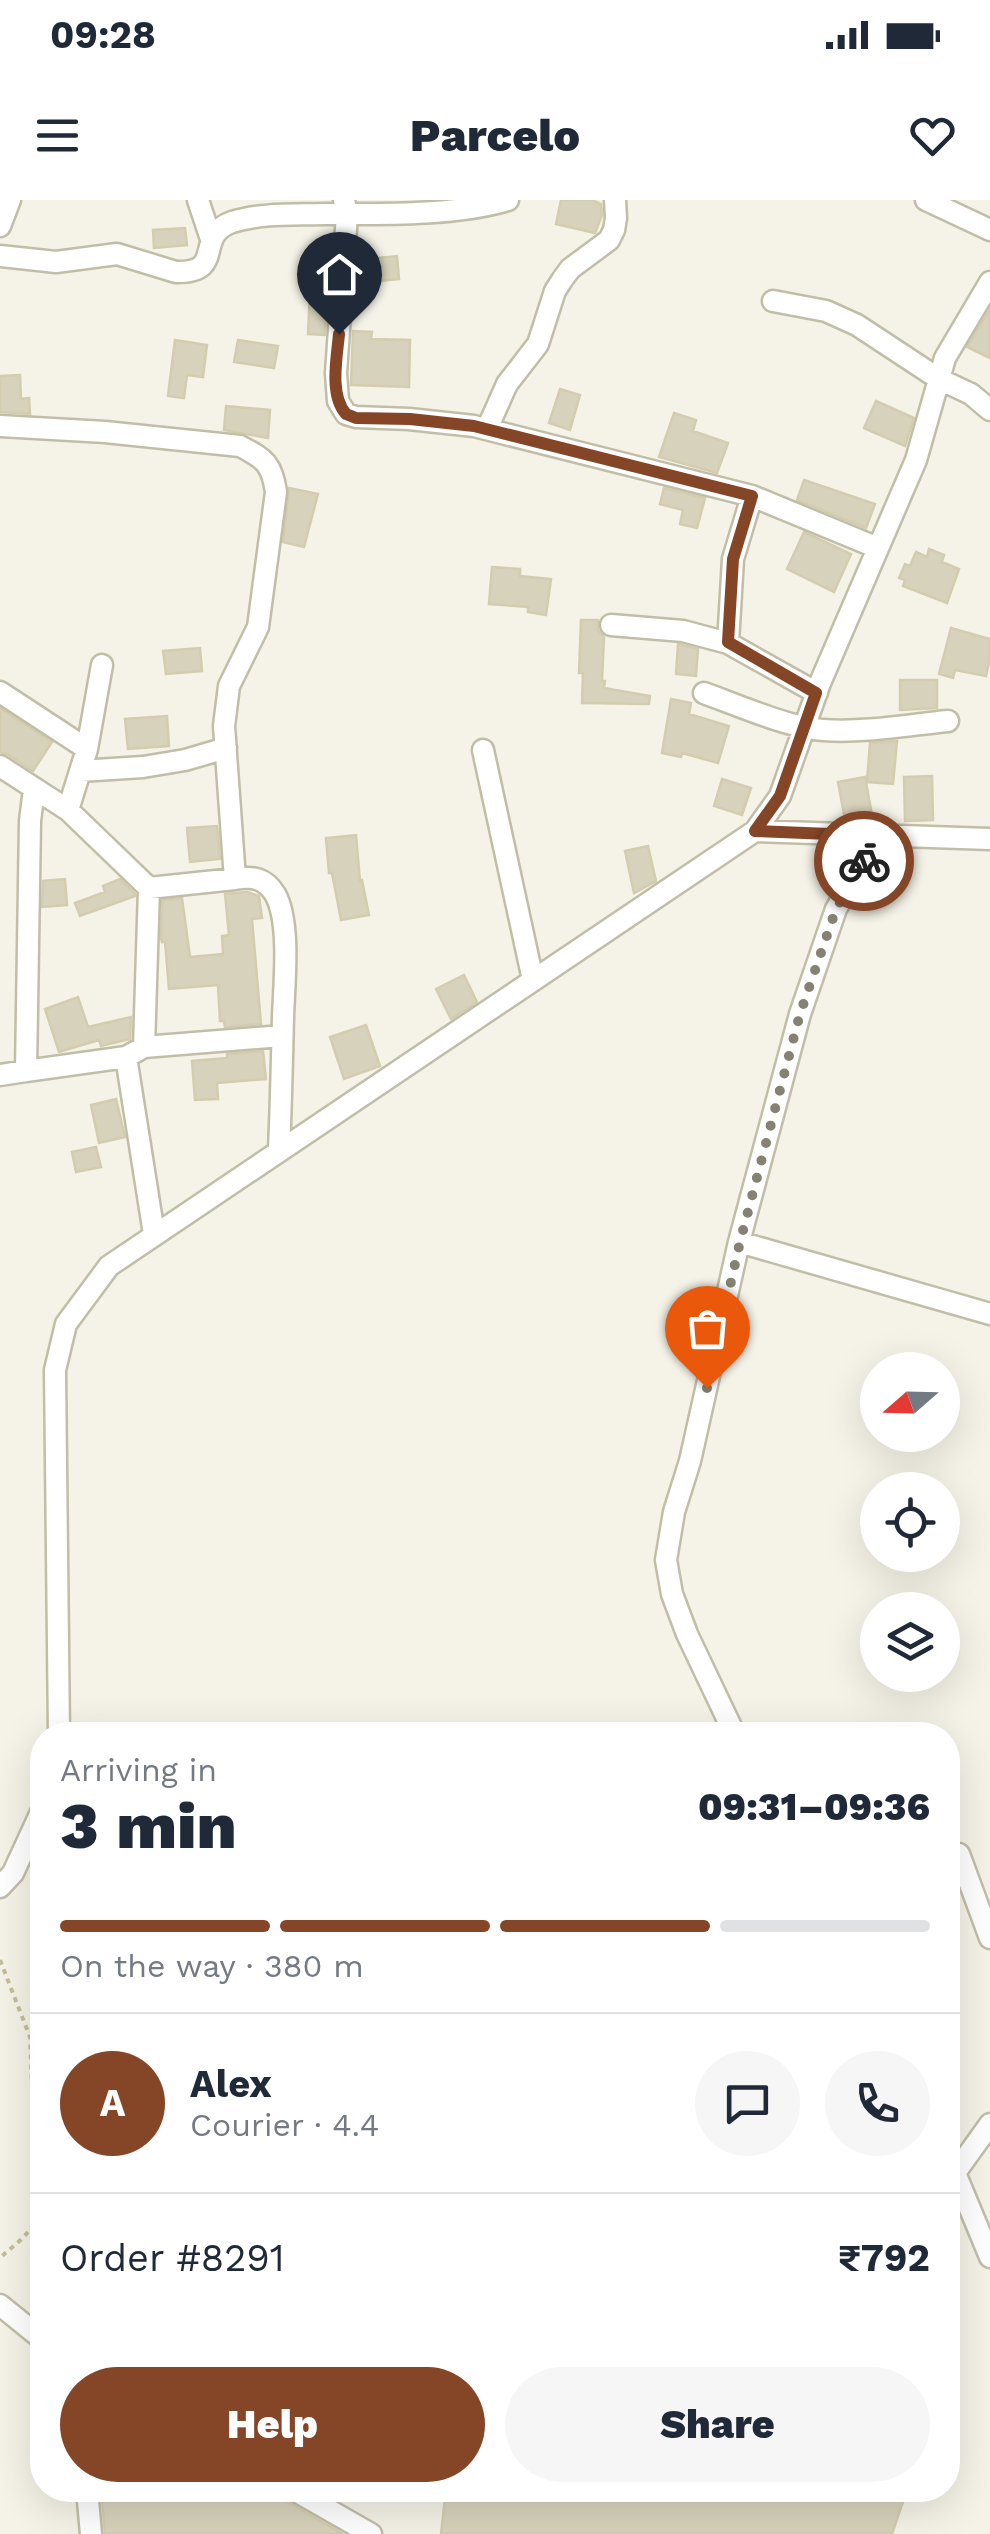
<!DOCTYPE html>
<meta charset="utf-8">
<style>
:root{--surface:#fff;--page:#f6f6f7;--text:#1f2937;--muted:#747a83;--line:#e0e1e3;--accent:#844627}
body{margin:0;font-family:"Work Sans",sans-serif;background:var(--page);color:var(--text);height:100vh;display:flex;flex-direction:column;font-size:38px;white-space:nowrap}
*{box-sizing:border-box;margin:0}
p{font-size:32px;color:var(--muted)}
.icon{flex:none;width:55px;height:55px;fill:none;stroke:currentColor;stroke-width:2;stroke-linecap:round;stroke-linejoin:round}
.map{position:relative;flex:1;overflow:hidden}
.drawer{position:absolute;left:30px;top:1522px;width:930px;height:780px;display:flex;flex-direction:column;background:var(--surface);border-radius:40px;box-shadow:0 10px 40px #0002}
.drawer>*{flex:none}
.needle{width:65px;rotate:250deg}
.fabs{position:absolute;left:860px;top:1152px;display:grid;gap:20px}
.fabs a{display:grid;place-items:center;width:100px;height:100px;border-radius:50%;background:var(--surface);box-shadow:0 10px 40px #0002;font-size:50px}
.pin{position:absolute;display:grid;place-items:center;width:85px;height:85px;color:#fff;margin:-102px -42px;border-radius:50% 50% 50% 0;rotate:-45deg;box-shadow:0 0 10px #0007}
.pin .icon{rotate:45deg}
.courier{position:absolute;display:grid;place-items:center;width:100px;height:100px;margin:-50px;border:8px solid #844627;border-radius:50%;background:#fff;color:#222;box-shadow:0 2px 12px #0007}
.summary em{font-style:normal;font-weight:800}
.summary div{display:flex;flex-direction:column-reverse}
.summary{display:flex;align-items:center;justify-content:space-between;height:170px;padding:0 30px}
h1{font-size:65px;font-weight:800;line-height:75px}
.bar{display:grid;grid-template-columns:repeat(4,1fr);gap:15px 10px;align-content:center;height:120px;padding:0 30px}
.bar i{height:12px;border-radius:8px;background:var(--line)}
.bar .current{background:var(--accent)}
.bar p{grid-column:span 4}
.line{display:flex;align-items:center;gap:25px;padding:0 30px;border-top:2px solid var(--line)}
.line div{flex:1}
.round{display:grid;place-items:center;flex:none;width:105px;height:105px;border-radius:52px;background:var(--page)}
.action{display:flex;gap:20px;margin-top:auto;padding:20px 30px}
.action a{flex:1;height:115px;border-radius:60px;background:var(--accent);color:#fff;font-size:40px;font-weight:800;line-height:115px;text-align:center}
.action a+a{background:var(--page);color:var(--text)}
.status{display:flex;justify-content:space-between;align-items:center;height:70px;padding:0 50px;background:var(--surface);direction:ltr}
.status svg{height:28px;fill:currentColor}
header{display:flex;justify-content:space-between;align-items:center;height:130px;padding:0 30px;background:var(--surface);font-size:45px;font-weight:800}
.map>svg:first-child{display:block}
.building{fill:#d7d2bb;stroke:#d3ccae;stroke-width:2.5}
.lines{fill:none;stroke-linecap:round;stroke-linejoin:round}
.minor-casing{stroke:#c1bea8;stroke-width:25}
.path{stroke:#c4be98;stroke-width:4;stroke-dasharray:5 5;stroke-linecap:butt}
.minor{stroke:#fff;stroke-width:20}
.done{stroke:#858273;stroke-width:10;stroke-dasharray:0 18}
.route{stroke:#844627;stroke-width:12}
</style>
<div class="status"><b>09:28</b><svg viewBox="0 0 49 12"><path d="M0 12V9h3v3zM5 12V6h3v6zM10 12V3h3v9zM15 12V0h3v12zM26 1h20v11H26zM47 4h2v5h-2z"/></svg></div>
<header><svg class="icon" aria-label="menu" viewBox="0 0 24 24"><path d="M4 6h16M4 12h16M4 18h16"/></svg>Parcelo<svg class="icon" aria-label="heart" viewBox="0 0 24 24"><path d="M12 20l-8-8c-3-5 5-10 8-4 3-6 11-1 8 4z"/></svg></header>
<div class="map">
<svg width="990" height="2334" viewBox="0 0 990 2334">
<rect width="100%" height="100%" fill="#f5f3e7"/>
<path class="building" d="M561,0H592L601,4L602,15L595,33L556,24Z
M185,28L187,45L154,48L153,30Z
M397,56L399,79L356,83L358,60Z
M319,83L328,84L325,135L308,134L310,90H318Z
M990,109V158L967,147Z
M353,131L372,132L371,139L410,140L409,187L351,185Z
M175,140L207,145L203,177L187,175L184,198L168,196Z
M238,140L278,146L274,168L234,162Z
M20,175L21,199L29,198L30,214L0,212V176Z
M560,189L580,195L570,230L549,223Z
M876,201L914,218L905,246L864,228Z
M226,206L270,210L268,238L224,230Z
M674,213L696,220L693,231L728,243L717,273L659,257Z
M804,280L875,304L866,328L797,300Z
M289,288L318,294L304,347L283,342Z
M664,288L705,298L697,328L680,324L683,310L660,304Z
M804,332L851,354L834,392L787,369Z
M929,349L944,355L942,362L959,369L947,403L903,386L905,380L899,378L905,364L910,366L916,352L927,357Z
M492,367L520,369V376L551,379L546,415L528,412V407L489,404Z
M581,420H598V430L604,437L602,481H605L604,488L650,496L649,504L582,503L583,473H579Z
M951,428L990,439V457L986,476L955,470L953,478L939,474Z
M678,444L698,449L696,476L676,474Z
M200,448L202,471L166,474L163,451Z
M900,480H937V508L900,510Z
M671,499L691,503L689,514L729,526L718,563L682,553L681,557L662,553Z
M0,508L52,542L33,571L7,554L0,552Z
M167,516L169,546L128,549L125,519Z
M897,541L893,584L867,582L870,543Z
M932,576L933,620L905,621L904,577Z
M865,577L872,615L845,620L838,582Z
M722,579L751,588L742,615L714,606Z
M217,626L220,659L190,662L187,628Z
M356,635L360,681L362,680L369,715L341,720L332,673H329L326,638Z
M648,646L656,681L634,693L625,651Z
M65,679L67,705L42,707L43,681Z
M120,679L135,694V696L80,716L75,703L105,692L103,686Z
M247,692L259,696L262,718L252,719L261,824L225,827L224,821H220L218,785L169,789L165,742H162L161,738L162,700L182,698L190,757L223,754L222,736L229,735L225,694Z
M464,775L477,802L451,819L436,789Z
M78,797L88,827L131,817L130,839L101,846L99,840L59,852L45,809Z
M366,825L380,866L344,879L330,837Z
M263,851L266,879L217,883L218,899L195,900L192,861L227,858V854Z
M116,899L125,937L99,943L91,905Z
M96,947L101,967L76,972L72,952Z
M101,2290H267L343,2334H105Z
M446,2290H907L892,2334H441Z"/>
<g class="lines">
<defs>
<path id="minor" d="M198,0L211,39
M344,0L347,14L336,173L338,201L346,214L356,217L409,219L474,226L752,296L878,348
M926,0L990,30
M0,26L10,0
M0,56L56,62L117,54L176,72C227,73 193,36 232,22C260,13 294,15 324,14C379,14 456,16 508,0
M773,101L826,111L857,125L939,179L971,194L990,210
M0,226L105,232L240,246C265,259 272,264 276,292L258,427L229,486L224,526L235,679C253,676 265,678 275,694C291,722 284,785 283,817C282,861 281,905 279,949
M487,229L507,184L538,144L555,91L562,80L570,69L609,40L614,30L616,18L615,0
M752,296L733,359L728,443L817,493
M611,425L683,431L728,443
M0,492L87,549
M704,493C737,505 790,528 823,530C864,533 907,525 948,521
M483,550L533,780
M0,566L68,610L149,688
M80,571L143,567L185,560L226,548
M34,589L30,621L26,871L126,857L144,847L282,836
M68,610L87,549L102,465
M755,631L780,596L820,483L916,260L945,158L990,82
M144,847L149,688L235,679
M126,857L154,1034
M0,875L26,871
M739,1042L990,1114
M59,1535L55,1170L66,1124L109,1066L755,631L990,639
M735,1535L687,1434L672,1394L666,1360L674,1312L690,1261L739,1042L800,814L836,709L879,636
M959,1654L990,1738
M0,1687L13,1673L42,1610
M948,1956L990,2057
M955,1973L990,1924
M0,2105L42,2139
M87,2290L91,2334
M294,2290L371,2334"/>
</defs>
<use href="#minor" class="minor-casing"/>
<path class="path" d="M0,1760L30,1837L37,2014C33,2033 14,2045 0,2058"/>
<use href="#minor" class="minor"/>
</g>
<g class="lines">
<path class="done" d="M707,1188L740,1042L800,814L836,709L864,661"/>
<path class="route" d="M339,134C337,157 329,195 346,214L356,218L410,219L474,226L752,296L733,359L728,442L816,493L780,596L755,631L879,636L864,661"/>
</g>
</svg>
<div class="fabs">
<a><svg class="needle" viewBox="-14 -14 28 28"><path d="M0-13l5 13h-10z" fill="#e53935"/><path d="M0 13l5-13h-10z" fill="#747a83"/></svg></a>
<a><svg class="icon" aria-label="locate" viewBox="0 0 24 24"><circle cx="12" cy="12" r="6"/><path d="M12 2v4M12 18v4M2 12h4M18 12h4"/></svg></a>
<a><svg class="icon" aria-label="layers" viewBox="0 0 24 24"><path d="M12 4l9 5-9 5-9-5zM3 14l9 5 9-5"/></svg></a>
</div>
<div class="pin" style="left:707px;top:1188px;background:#ea580c"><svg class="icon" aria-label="bag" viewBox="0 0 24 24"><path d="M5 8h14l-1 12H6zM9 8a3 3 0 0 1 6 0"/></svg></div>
<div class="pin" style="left:339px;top:134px;background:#1f2937"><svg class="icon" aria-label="home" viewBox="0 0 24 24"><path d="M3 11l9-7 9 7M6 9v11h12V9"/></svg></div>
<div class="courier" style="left:864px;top:661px"><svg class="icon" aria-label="bike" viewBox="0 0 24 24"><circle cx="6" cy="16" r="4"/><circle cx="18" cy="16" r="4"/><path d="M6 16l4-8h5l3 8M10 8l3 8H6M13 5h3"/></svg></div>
<section class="drawer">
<div class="summary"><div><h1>3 min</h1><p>Arriving in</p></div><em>09:31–09:36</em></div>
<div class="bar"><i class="current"></i><i class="current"></i><i class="current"></i><i></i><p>On the way · 380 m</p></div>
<div class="line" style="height:180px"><b class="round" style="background:var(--accent);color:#fff">A</b><div><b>Alex</b><p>Courier · 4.4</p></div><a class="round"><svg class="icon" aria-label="chat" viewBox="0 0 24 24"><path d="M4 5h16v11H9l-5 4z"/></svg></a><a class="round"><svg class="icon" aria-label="phone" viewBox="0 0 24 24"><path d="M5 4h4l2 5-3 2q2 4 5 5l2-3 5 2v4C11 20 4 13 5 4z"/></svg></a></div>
<div class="line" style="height:130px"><div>Order #8291</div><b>₹792</b></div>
<div class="action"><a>Help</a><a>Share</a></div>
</section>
</div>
